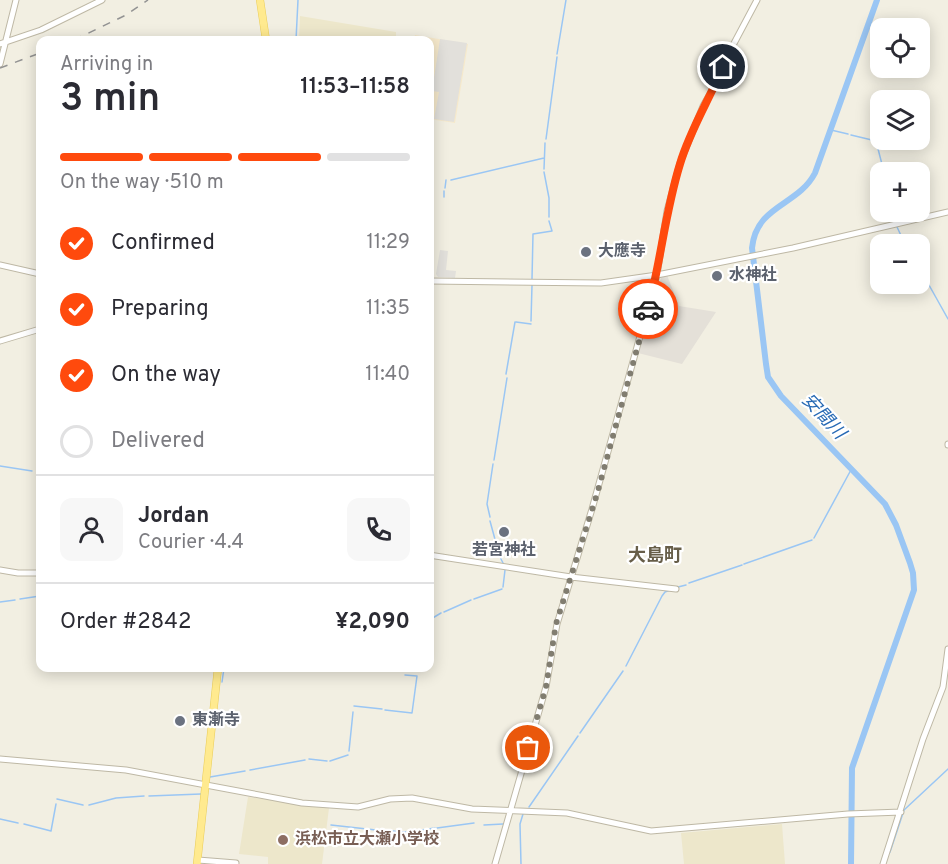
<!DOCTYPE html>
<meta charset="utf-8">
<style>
:root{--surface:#fff;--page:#f7f7f7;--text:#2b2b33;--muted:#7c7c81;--line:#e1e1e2;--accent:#ff4a0d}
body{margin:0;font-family:Overpass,"Noto Sans JP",sans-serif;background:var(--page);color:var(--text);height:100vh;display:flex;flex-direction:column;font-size:22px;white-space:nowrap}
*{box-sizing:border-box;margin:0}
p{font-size:20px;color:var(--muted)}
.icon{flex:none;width:33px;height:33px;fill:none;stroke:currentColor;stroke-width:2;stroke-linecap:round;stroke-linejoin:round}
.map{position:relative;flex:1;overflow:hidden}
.side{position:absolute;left:36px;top:36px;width:398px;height:636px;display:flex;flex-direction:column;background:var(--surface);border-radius:12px;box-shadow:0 3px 15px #0003}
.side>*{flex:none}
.tools{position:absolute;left:870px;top:18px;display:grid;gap:12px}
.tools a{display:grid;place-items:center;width:60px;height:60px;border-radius:12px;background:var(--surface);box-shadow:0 3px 15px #0003;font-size:30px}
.pin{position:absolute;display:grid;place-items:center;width:51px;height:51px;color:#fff;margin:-26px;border:3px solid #fff;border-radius:50%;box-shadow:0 2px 6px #0007}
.courier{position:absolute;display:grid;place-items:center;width:60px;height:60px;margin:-30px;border:4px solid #ff4a0d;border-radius:50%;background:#fff;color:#222;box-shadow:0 2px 8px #0007}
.headline em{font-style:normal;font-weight:600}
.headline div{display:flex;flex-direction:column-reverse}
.headline{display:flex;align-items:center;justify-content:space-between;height:102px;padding:0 24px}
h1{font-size:39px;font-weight:600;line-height:45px}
.bar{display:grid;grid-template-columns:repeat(4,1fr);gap:9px 6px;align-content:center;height:72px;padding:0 24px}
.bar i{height:8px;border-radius:4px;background:var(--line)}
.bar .on{background:var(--accent)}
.bar p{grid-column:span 4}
.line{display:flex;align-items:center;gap:15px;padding:0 24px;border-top:2px solid var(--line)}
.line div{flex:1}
.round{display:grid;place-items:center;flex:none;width:63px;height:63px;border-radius:12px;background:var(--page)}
ol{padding:0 24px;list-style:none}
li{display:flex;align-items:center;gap:18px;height:66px}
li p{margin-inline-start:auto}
li .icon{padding:6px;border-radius:50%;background:var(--accent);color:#fff;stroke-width:4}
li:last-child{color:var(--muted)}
li i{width:33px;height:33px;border:3px solid var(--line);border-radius:50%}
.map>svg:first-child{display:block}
.commercial{fill:#f6e9cb}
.industrial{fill:#e4e0d8}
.education{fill:#ede7cb}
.parking{fill:#e2e0db}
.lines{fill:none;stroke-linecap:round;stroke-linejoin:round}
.stream{stroke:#9ac6f4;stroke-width:1.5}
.river{stroke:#9ac6f4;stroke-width:6}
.minor-casing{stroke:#beb8a5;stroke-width:7}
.major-casing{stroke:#eacd59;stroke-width:8}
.minor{stroke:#fff;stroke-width:5}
.major{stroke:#ffea8f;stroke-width:7}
.rail{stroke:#939393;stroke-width:1.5;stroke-dasharray:8 8;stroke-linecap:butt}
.done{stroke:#817d70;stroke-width:6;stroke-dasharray:0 10.8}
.route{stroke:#ff4a0d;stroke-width:8}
.worship-dot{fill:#6b7280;stroke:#fff;stroke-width:2}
.education-dot{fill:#8d6e63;stroke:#fff;stroke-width:2}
.labels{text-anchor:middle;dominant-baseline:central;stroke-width:4.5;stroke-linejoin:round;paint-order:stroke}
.worship-label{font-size:16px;font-weight:bold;fill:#5b616d;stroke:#fff;text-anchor:start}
.education-label{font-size:16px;font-weight:bold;fill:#785e54;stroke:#fff;text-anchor:start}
.water-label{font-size:18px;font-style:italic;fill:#276ab5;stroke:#fff}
.neighbourhood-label{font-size:18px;font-weight:bold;fill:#675e49;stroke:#fff}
</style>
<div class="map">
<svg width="948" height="864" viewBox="0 0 948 864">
<rect width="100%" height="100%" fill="#f2efe2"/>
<path class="commercial" d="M415,35L468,44L455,123L429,119V40H414Z"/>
<path class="industrial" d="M667,275L679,306L716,312L682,364L638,353L661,278Z"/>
<path class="education" d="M300,16L396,32V40H299Z
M248,797L329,808L322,864H268V857L239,854Z
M782,824L785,864H684L681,833Z"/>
<path class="parking" d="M440,39L467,43L454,122L434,119L439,92L432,91Z
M440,250L448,251L446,270L456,271L455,278L438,277L436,274Z"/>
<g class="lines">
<path class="stream" d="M296,40L298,0
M557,54L566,0
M831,130L848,134
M851,135L876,141
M546,139L557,57
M877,145L884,172
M544,169L545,143
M544,172L549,198V217
M451,180L544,158
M445,188L446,180
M444,197V191
M893,212L896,222
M897,227L905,244
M920,269L948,319
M532,279L533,234L552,231L549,221
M531,321L532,285
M516,322L531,324
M506,374L515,322
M494,460L507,378
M0,466L32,471
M38,472L40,473
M490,517L487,504L493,464
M490,521L496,543
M814,538L852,468
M496,549L503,563
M744,564L812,540
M689,583L742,565
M503,587L505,570
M678,587L686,585
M20,599L40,596
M474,599L502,589
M0,602L15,600
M444,612L471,600
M431,619L441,613
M626,666L662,596L665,592L670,590
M389,668V670L400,671
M222,682L224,668
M354,706L382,709
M385,710L412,713L417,676L405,675
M580,733L623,671
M349,751L353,712
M309,759L327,761
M330,761L348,755
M250,770L305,760
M210,777L245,771
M149,796L201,794
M57,799L83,805
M89,805L116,798L144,796
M529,807L578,736
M0,819L18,823
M24,824L51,831L56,804
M331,825L376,830
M484,825L503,824
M437,828L474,823
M378,830L406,832
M408,832L435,828
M890,852L904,810L948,769
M521,864L520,824L523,814"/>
<path class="river" d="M851,864L852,768L914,590L913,573L910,563L896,525L885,504L781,396L768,377L766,364L752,248C756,205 798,206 815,173L877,0"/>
<defs>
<path id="minor" d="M0,44L41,30L102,0
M0,64L16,0
M0,265L40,274
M429,281L601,283L657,275L793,248L948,212
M0,341L40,329
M948,444V445
M429,555L571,577L676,589
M0,570L18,573H40
M0,759L126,770L302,803L358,807L390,799L412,798L472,809L567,813L651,831L848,814L901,812
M198,860L236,863
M495,864L546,687L557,624L592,509L657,275L667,211L680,163L703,106L715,85L731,49L757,0
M883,864L923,739L943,687L948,649"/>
<path id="major" d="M260,0L266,40
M197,864L218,668"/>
</defs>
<use href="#minor" class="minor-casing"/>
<use href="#major" class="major-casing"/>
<use href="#minor" class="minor"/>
<use href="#major" class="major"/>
<path class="rail" d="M74,40L126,15L148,0
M0,68L40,53"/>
</g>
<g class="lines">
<path class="done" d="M528,748L546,687L556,624L597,494L648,309"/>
<path class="route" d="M648,309C661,261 665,212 680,164C690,130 709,100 723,67"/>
</g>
<g class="worship-dot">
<circle cx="586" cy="252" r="6"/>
<circle cx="717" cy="276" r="6"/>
<circle cx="504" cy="532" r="6"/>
<circle cx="180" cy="721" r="6"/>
</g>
<circle class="education-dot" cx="283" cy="840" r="6"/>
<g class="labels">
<g class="worship-label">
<text x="598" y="252">大應寺</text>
<text x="729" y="276">水神社</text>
<text x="504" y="551" text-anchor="middle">若宮神社</text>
<text x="192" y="721">東漸寺</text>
</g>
<g class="education-label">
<text x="295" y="840">浜松市立大瀬小学校</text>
</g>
<g class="water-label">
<text transform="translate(823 417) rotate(47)">安間川</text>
</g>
<g class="neighbourhood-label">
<text x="655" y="556">大島町</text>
</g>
</g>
</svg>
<div class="tools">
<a><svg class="icon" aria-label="locate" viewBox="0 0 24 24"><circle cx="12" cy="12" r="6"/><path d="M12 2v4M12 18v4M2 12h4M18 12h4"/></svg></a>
<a><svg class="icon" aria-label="layers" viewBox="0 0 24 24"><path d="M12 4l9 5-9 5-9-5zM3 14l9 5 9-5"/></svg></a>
<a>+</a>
<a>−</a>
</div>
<div class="pin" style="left:528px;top:748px;background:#ea580c"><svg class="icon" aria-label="bag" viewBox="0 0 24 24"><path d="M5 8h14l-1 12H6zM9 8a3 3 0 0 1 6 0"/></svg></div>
<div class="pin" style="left:723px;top:67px;background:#1f2937"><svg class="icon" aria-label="home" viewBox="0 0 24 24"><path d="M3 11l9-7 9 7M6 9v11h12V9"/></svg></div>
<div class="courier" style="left:648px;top:309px"><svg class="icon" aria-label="car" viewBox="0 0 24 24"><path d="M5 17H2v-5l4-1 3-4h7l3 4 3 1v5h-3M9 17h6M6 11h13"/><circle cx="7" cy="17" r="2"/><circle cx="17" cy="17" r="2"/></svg></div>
<section class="side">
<div class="headline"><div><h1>3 min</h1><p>Arriving in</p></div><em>11:53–11:58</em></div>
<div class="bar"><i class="on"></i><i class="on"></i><i class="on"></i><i></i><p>On the way · 510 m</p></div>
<ol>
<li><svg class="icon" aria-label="check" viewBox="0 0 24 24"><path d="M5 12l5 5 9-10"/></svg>Confirmed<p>11:29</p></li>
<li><svg class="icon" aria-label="check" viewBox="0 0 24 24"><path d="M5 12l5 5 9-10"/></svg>Preparing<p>11:35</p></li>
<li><svg class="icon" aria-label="check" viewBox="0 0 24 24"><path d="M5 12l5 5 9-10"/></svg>On the way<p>11:40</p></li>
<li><i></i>Delivered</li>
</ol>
<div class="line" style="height:108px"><a class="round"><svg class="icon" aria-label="person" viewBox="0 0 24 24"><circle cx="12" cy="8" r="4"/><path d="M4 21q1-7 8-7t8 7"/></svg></a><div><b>Jordan</b><p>Courier · 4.4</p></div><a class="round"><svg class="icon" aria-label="phone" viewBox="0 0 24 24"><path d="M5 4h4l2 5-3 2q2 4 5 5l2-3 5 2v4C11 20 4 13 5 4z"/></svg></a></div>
<div class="line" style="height:78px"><div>Order #2842</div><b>¥2,090</b></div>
</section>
</div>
